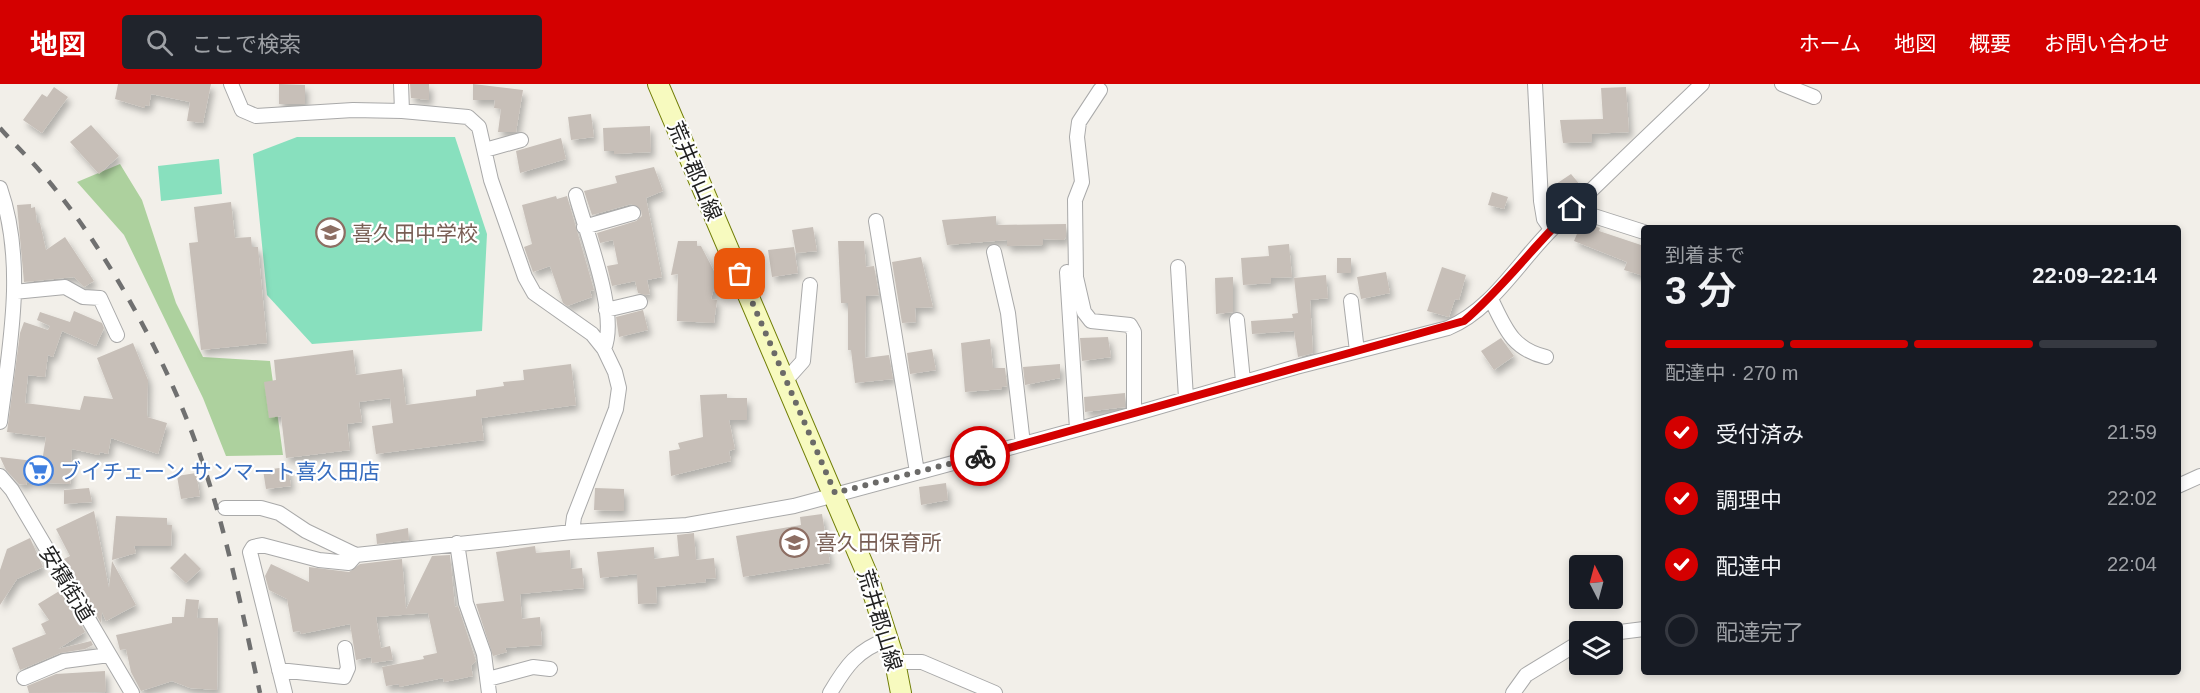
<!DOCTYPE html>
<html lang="ja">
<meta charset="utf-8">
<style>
:root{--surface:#171b24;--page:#20242c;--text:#f1f3f6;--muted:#9ea1a6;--line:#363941;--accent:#d40000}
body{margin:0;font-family:Arial,"Noto Sans JP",sans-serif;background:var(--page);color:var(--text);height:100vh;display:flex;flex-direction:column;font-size:22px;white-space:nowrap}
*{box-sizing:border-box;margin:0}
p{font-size:20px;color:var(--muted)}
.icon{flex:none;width:33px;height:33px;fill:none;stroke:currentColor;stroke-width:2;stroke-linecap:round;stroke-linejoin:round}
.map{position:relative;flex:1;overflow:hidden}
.side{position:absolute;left:1641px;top:141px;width:540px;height:450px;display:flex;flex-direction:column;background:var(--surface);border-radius:6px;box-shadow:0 3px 9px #0003}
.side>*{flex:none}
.needle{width:39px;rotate:354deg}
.buttons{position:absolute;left:1569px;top:471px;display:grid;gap:12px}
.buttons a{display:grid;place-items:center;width:54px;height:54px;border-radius:6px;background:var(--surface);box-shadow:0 3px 9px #0003;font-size:30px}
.pin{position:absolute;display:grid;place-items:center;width:51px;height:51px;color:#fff;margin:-26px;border-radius:12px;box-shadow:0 3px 9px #0006}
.courier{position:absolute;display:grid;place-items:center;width:60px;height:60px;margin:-30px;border:4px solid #d40000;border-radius:50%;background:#fff;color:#222;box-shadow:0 2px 8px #0007}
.head em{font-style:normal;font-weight:600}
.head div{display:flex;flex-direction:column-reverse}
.head{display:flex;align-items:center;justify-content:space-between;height:102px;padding:0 24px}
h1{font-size:39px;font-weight:600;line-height:45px}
.bar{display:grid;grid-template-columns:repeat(4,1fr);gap:9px 6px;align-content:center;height:72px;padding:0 24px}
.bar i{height:8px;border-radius:4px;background:var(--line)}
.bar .active{background:var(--accent)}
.bar p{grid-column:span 4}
ol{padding:0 24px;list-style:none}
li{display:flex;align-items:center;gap:18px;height:66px}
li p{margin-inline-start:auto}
li .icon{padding:6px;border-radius:50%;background:var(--accent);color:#fff;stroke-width:4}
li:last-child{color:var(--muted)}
li i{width:33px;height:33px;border:3px solid var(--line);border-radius:50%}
header{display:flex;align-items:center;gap:36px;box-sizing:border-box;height:84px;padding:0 30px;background:var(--accent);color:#fff}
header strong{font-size:28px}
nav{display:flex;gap:33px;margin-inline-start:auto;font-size:21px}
.search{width:420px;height:54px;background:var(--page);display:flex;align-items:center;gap:15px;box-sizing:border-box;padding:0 21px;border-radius:6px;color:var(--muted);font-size:22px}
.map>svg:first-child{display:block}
.forest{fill:#add19e}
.pitch{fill:#88e0be}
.building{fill:#c7bfb8;filter:url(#shadow)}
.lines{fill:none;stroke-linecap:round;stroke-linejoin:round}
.minor-casing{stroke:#a9a9a9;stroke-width:16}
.secondary-casing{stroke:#707d05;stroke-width:22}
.minor{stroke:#fff;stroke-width:14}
.secondary{stroke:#f7fabf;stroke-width:20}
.rail{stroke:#707070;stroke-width:4.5;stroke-dasharray:12 12;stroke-linecap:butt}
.done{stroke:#6b6a68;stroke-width:6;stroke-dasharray:0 10.8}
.route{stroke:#d40000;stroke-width:8}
.labels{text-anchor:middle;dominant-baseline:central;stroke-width:4.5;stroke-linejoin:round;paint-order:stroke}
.street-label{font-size:21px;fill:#222;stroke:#fff}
.education-label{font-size:21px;fill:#785e54;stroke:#fff;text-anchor:start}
.shop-label{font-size:21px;fill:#366cbe;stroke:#fff;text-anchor:start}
</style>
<header>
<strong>地図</strong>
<div class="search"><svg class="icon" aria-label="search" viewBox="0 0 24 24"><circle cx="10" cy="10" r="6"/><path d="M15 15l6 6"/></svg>ここで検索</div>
<nav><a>ホーム</a><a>地図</a><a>概要</a><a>お問い合わせ</a></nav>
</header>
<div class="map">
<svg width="2200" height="609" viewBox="0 0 2200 609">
<defs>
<filter id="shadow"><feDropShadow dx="3.5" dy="5.5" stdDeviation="3" flood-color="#0004"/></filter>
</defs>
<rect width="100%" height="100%" fill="#f2efe9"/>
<path class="forest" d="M120,80L142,116L176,219L203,273L270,277L283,371L226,372L203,314L124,151L77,98Z"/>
<path class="pitch" d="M297,53H455L487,150L482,247L312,260L267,211L253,70Z
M219,75L222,110L161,117L158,82Z"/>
<path class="building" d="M118,0H211L203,39L187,37L190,18L151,10L149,22L145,21V24L115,15Z
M279,0L305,1V20H279Z
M410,0H429V16L411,14Z
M473,0L523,6L516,48H498L501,25L494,24L495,16H473Z
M54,3L68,13L42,49L23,36L42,10L47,13Z
M1626,3L1629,48L1592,50V58L1563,59L1560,36L1603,35L1601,4Z
M591,30L594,53L571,56L568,33Z
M91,41L119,72L99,90L70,58Z
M650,42L651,68L614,70V67H604L603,44Z
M561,54L566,75L520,89L516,67Z
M654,83L663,107L646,114L662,193L647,196L650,210L645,211L638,209L635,197L612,202L607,182L618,180L613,156L600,159L597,149L636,137L642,132L641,126L631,120L592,131L584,107L617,99L615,92Z
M1571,90L1582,103L1564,117L1553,102Z
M1492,108L1508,113L1504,125L1488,121Z
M556,112L557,115L567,112L594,206L590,207L592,213L567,222L563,219L550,182L533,188L524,163L532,160L522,121Z
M231,118L235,154L251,153L252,163H258L267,259L201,266L189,159L198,158L194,123Z
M31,120V124L35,123L37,139H40L46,166L65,153L94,197L84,203L74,193L24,198L17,121Z
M996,132V141L1066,140V153L1064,156L1043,155V161L1007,162V156L947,161L942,136Z
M1582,138L1600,144L1599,147L1644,162V192L1624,186L1627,178L1574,157Z
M813,143L817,167L796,169L792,146Z
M678,157H697V162H701L717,193L711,215L717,216L714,239L677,237L678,190L671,191Z
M838,157H864L866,183L874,182L879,211L866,212L865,274L889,271L893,295L855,299L851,266H848V219H841Z
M1289,160L1292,193L1271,194V199L1243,201L1241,174L1269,172L1268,162Z
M794,163L798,189L772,193L768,166Z
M921,173L933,223L915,224L916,238L902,239L892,178Z
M1337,174H1351V189H1337Z
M1442,183L1466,191L1459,216L1455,215L1449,233L1427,227Z
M1386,188L1390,209L1361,215L1357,193Z
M1326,191L1328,214L1310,216L1313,269L1298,273L1294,247L1252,250L1251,237L1293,234L1292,230L1298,229L1294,194Z
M1233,193V228L1216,230L1215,194Z
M643,226L648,246L619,253L616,233Z
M74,227L102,239L104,244L96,262L62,247L53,273L48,271L45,293L28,291L25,319L80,326L84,312L113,315L97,274L133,259L148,296L147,333L167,339L158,370L111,354L108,370L100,368L99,371L72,365L70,400L27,398L26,401L19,400L6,386L0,373L42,378L46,353L7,348L20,249L24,238L48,246L50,242L37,236L40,228L70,238Z
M1108,253L1111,273L1082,277L1080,254Z
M1501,254L1514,272L1494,286L1481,267Z
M990,255L993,284H1005L1007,302L1002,303V305L965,308L961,259Z
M932,265L936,286L910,290L907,269Z
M353,266L356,291L402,285L406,321L476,312V306L504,302L503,298L524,296L523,286L571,280L576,321L481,334L484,356L376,370L372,342L393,339L390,314L359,318L362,338L347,340L350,366L286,374L281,332L269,334L264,298L276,296L274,276Z
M1060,280V294L1025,301L1023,283Z
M1125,309V323L1085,328L1084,313Z
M727,310V314H747V336H729L735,365L729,367L731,377L671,392L669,367L680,365L678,359L703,353L700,311Z
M288,383L291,402L266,405L263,386Z
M196,389L200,412L181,415L177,392Z
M946,399L948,416L921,421L919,403Z
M89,404L92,418L64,420V406Z
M595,404L624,405V427L594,426Z
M94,427L109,504L112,477L136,521L106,537L102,528L101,539L64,475L70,472L56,445Z
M822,430L830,479L743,493L736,452L801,441L800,433Z
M116,432L167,434V441H172L171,462H134L136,469L112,476Z
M408,444L409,456L377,460L376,450Z
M694,449L696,476L714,474L716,494L705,495L706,498L656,503L657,519L638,520L637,490L600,494L597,468L654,463V475L679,472L677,451Z
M30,454L43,483L17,495L0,521V486L7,465Z
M535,462L536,469L570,466L571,485L582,484L584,504L520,510L522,535L540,533L542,561L505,564L507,568L493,572L476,520L504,517L496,468Z
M185,469L201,485L186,499L170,484Z
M450,471L455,523L458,522L476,577L471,582L473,592L444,598L443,594L399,603V600L386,602L382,583L424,575L423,572L437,569L428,529L376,533L381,564L390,562L393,576L372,579L371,573L356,576L350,540L301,550L300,547L293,548L287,515L269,506L265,492L271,480L309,498V483L349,488L360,480L402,475L406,525L432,472Z
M61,506L85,548L58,565L91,557L93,561L85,565L60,569L20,586L12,564L46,550L41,540L49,536L38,520Z
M186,515L199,516L197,534H218L217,606L190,604L172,597L141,607L131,588L126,565L120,566L116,551L172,539V533H184Z
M105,587L106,608L29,609L27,602L56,590Z"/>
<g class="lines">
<defs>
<path id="minor" d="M231,0L242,26L256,32L353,26L402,27L468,33L479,43L491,96L525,193L534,209L592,250L604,265L615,288L619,304L616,325L574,433L572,448
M401,0L402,27
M1535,0L1541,117L1544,135L1551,145
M1782,0L1814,13
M1100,6L1079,38L1077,53L1082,98L1075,116L1076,193L1084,228L1091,237L1130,241L1134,248V330
M485,66L521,56
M0,104C26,179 10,261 0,338
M576,111C586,149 619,230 604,265
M1572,125L1644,148
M876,137L917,388
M584,143L633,129
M994,168L1008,229L1023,360
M1178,183L1186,314
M1067,188L1077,345
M14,208L65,203L83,213L100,214L117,251
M1491,215C1505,244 1512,265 1546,273
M1351,217L1357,267
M606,226L640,218
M1237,236L1243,297
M786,296L803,277L810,201
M0,392L12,406L132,609
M2178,402L2200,392
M225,424H261L279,429L306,447L356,471L572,448L687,441L794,422L1134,330L1296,283L1448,244C1493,225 1519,177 1553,144C1602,95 1652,48 1702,0
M457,459L466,519L484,570L489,609
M1612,549L1644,545
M895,578H922L995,609
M279,586L344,593L348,584L345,564
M24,594L64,577L109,571
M488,595L533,583L550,585
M285,609L250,468L253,463L262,461L319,476L349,479L356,471
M830,609C846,582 857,566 888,555
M1513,609L1526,591L1580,558"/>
<path id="secondary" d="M658,0L867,490L895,578L901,609"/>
</defs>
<use href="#minor" class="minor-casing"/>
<use href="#secondary" class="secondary-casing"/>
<use href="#minor" class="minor"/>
<use href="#secondary" class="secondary"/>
<path class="rail" d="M0,44C15,61 32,77 46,94C109,168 173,287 203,380C228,454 243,532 260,609"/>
</g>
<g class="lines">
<path class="done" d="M740,190L835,409L980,372"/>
<path class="route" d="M980,372L1464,237C1504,203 1534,161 1572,125"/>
</g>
<defs>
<symbol id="school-ring" viewBox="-11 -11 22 22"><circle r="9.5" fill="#fff" stroke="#8d6e63" stroke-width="1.5"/><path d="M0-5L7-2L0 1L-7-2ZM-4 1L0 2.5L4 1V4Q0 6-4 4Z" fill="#8d6e63"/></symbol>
<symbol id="supermarket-ring" viewBox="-11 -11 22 22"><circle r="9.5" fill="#fff" stroke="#3f7fe0" stroke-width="1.5"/><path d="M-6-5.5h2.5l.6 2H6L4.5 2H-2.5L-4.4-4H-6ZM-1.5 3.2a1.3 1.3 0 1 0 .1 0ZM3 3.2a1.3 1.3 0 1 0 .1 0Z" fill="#3f7fe0"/></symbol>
</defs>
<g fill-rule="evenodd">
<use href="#school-ring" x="314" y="132" width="33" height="33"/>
<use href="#supermarket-ring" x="22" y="370" width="33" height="33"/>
<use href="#school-ring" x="778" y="442" width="33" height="33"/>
</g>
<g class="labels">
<g class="street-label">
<text transform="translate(695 87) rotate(67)">荒井郡山線</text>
<text transform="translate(67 500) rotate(59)">安積街道</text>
<text transform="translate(880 536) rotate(73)">荒井郡山線</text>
</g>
<g class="education-label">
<text x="352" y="149">喜久田中学校</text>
<text x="816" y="458">喜久田保育所</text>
</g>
<g class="shop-label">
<text x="60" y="387">ブイチェーン サンマート喜久田店</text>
</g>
</g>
</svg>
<div class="buttons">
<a><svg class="needle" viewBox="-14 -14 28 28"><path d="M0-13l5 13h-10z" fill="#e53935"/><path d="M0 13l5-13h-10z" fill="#9ea1a6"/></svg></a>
<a><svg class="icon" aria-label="layers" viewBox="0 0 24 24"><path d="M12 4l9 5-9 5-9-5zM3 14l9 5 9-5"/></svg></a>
</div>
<div class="pin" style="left:740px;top:190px;background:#ea580c"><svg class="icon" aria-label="bag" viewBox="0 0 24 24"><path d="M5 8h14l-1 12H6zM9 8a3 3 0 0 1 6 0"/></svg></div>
<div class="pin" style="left:1572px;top:125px;background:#1f2937"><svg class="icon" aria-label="home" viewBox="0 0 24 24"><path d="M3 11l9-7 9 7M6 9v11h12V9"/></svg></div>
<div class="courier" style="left:980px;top:372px"><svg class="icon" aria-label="bike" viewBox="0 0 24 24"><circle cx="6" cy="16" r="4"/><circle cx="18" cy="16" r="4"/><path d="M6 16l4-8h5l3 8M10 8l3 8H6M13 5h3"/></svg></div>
<section class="side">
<div class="head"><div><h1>3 分</h1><p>到着まで</p></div><em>22:09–22:14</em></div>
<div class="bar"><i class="active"></i><i class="active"></i><i class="active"></i><i></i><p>配達中 · 270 m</p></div>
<ol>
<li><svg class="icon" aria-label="check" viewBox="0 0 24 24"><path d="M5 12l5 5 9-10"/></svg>受付済み<p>21:59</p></li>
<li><svg class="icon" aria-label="check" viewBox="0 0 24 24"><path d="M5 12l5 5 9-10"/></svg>調理中<p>22:02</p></li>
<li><svg class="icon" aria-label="check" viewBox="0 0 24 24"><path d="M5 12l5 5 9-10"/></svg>配達中<p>22:04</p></li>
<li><i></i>配達完了</li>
</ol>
</section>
</div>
